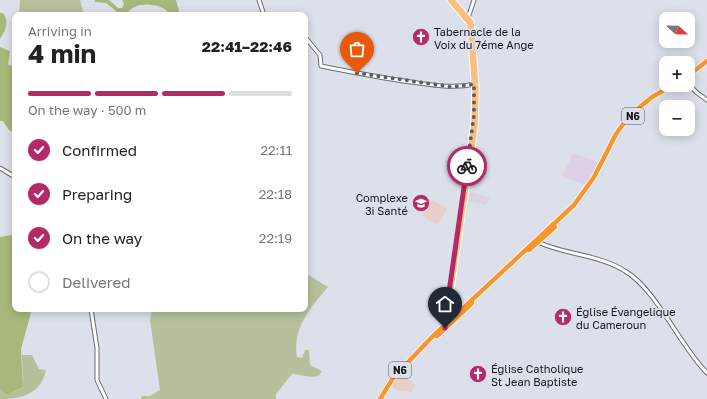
<!DOCTYPE html>
<meta charset="utf-8">
<style>
:root{--surface:#fff;--page:#f2f2f2;--text:#222;--muted:#767676;--line:#e0e0e0;--accent:#b42a68}
body{margin:0;font-family:"Golos Text",sans-serif;background:var(--page);color:var(--text);height:100vh;display:flex;flex-direction:column;font-size:15px;white-space:nowrap}
*{box-sizing:border-box;margin:0}
p{font-size:13px;color:var(--muted)}
.icon{flex:none;width:22px;height:22px;fill:none;stroke:currentColor;stroke-width:2;stroke-linecap:round;stroke-linejoin:round}
.map{position:relative;flex:1;overflow:hidden}
.sheet{position:absolute;left:12px;top:12px;width:296px;height:300px;display:flex;flex-direction:column;background:var(--surface);border-radius:8px;box-shadow:0 2px 10px #0003}
.sheet>*{flex:none}
.needle{width:26px;rotate:112deg}
.controls{position:absolute;left:659px;top:12px;display:grid;gap:8px}
.controls a{display:grid;place-items:center;width:36px;height:36px;border-radius:8px;background:var(--surface);box-shadow:0 2px 10px #0003;font-size:20px}
.pin{position:absolute;display:grid;place-items:center;width:34px;height:34px;color:#fff;margin:-41px -17px;border-radius:50% 50% 50% 0;rotate:-45deg;box-shadow:0 0 4px #0007}
.pin .icon{rotate:45deg}
.courier{position:absolute;display:grid;place-items:center;width:40px;height:40px;margin:-20px;border:3px solid #b42a68;border-radius:50%;background:#fff;color:#222;box-shadow:0 1px 5px #0007}
.overview em{font-style:normal;font-weight:700}
.overview div{display:flex;flex-direction:column-reverse}
.overview{display:flex;align-items:center;justify-content:space-between;height:68px;padding:0 16px}
h1{font-size:26px;font-weight:700;line-height:30px}
.bar{display:grid;grid-template-columns:repeat(4,1fr);gap:6px 4px;align-content:center;height:48px;padding:0 16px}
.bar i{height:5px;border-radius:3px;background:var(--line)}
.bar .current{background:var(--accent)}
.bar p{grid-column:span 4}
ol{padding:0 16px;list-style:none}
li{display:flex;align-items:center;gap:12px;height:44px}
li p{margin-inline-start:auto}
li .icon{padding:4px;border-radius:50%;background:var(--accent);color:#fff;stroke-width:4}
li:last-child{color:var(--muted)}
li i{width:22px;height:22px;border:2px solid var(--line);border-radius:50%}
.map>svg:first-child{display:block}
.industrial{fill:#dcd1e5}
.medical{fill:#e9cfcb}
.green{fill:#b6c19b}
.forest{fill:#a8b87b}
.lines{fill:none;stroke-linecap:round;stroke-linejoin:round}
.secondary-casing{stroke:#6a6d77;stroke-width:5}
.primary-casing{stroke:#fff;stroke-width:5.5}
.highway-casing{stroke:#fff;stroke-width:6}
.secondary{stroke:#fff;stroke-width:3}
.primary{stroke:#fbbf82;stroke-width:3.5}
.highway{stroke:#f9952f;stroke-width:4.5}
.done{stroke:#5b5d63;stroke-width:4;stroke-dasharray:0 7.2}
.route{stroke:#b42a68;stroke-width:5}
.labels{text-anchor:middle;dominant-baseline:central;stroke-width:3.5;stroke-linejoin:round;paint-order:stroke}
.shield{fill:#dce0ea;stroke:#515359;stroke-width:1}
.shield-label{font-size:10px;font-weight:bold;fill:#16171b}
.poi-label{font-size:11px;fill:#16171b;stroke:#dce0ea;text-anchor:start}
</style>
<div class="map">
<svg width="707" height="399" viewBox="0 0 707 399">
<rect width="100%" height="100%" fill="#dce0ea"/>
<path class="industrial" d="M573,153L598,162L587,185L562,177Z
M471,192L489,198H490L486,205L468,201Z"/>
<path class="medical" d="M430,199L447,208L440,222L435,224L423,216Z
M400,374L415,384L412,392L399,391L392,387Z"/>
<path class="green" d="M20,0H80L84,15H19Z
M305,273L328,287C311,307 292,328 297,357L302,358L305,350H309L310,365L322,371C318,382 302,374 292,374L276,394V399H141L142,396H150L160,390L150,320L152,309H305Z
M22,355H32L39,369L46,370C41,394 22,399 0,399V390L7,395L23,387Z"/>
<path class="forest" d="M95,0H109L118,8H122L124,4L122,0H176L180,15H170C165,5 145,2 135,7C131,8 128,12 125,15H121L106,3L94,2Z
M0,13H3C10,22 5,31 0,39Z
M0,47L10,51L8,65L15,66L14,133L9,130L3,121H0Z
M11,235H15V309H32L21,349L23,387L7,395L0,390V237Z"/>
<g class="lines">
<defs>
<path id="secondary" d="M259,0L264,15
M468,18L474,0
M305,37L320,55L321,66C351,72 381,78 411,82C433,85 453,89 475,84
M688,83L696,92L707,100
M0,168L15,177
M538,242C565,255 598,254 625,271C656,289 680,346 707,373
M91,309L97,348V380L106,399"/>
<path id="primary" d="M451,294L476,126L477,91L472,22L453,0
M445,325L473,125L474,91L469,24L449,0"/>
<path id="highway" d="M688,76L707,61
M671,90L678,85
M529,250L555,227
M437,336L472,303
M380,399L393,378L431,338L574,205L594,177L616,134L629,116L652,97L673,85"/>
</defs>
<use href="#secondary" class="secondary-casing"/>
<use href="#primary" class="primary-casing"/>
<use href="#highway" class="highway-casing"/>
<use href="#secondary" class="secondary"/>
<use href="#primary" class="primary"/>
<use href="#highway" class="highway"/>
</g>
<g class="lines">
<path class="done" d="M357,73L452,87L474,84V115L467,166"/>
<path class="route" d="M445,328L446,313L467,166"/>
</g>
<defs>
<symbol id="church-disc" viewBox="-11 -11 22 22"><circle r="9.5" fill="#b42a68" stroke="#dce0ea"/><path d="M-1.2-6h2.4v3.5h3.3v2.4h-3.3V6h-2.4V-.1h-3.3v-2.4h3.3Z" fill="#fff"/></symbol>
<symbol id="university-disc" viewBox="-11 -11 22 22"><circle r="9.5" fill="#b42a68" stroke="#dce0ea"/><path d="M0-5L7-2L0 1L-7-2ZM-4 1L0 2.5L4 1V4Q0 6-4 4Z" fill="#fff"/></symbol>
</defs>
<g fill-rule="evenodd">
<use href="#church-disc" x="411" y="27" width="20" height="20"/>
<use href="#university-disc" x="411" y="193" width="20" height="20"/>
<use href="#church-disc" x="553" y="307" width="20" height="20"/>
<use href="#church-disc" x="468" y="364" width="20" height="20"/>
</g>
<g class="labels">
<g class="shield">
<rect x="622" y="108" width="22" height="16" rx="3"/>
<rect x="389" y="362" width="22" height="16" rx="3"/>
</g>
<g class="shield-label">
<text x="633" y="116">N6</text>
<text x="400" y="370">N6</text>
</g>
<g class="poi-label">
<text x="434" y="31">Tabernacle de la<tspan x="434" dy="13">Voix du 7éme Ange</tspan></text>
<text x="408" y="197" text-anchor="end">Complexe<tspan x="408" dy="13">3i Santé</tspan></text>
<text x="576" y="311">Église Évangelique<tspan x="576" dy="13">du Cameroun</tspan></text>
<text x="491" y="368">Église Catholique<tspan x="491" dy="13">St Jean Baptiste</tspan></text>
</g>
</g>
</svg>
<div class="controls">
<a><svg class="needle" viewBox="-14 -14 28 28"><path d="M0-13l5 13h-10z" fill="#e53935"/><path d="M0 13l5-13h-10z" fill="#767676"/></svg></a>
<a>+</a>
<a>−</a>
</div>
<div class="pin" style="left:357px;top:73px;background:#ea580c"><svg class="icon" aria-label="bag" viewBox="0 0 24 24"><path d="M5 8h14l-1 12H6zM9 8a3 3 0 0 1 6 0"/></svg></div>
<div class="pin" style="left:445px;top:328px;background:#1f2937"><svg class="icon" aria-label="home" viewBox="0 0 24 24"><path d="M3 11l9-7 9 7M6 9v11h12V9"/></svg></div>
<div class="courier" style="left:467px;top:166px"><svg class="icon" aria-label="bike" viewBox="0 0 24 24"><circle cx="6" cy="16" r="4"/><circle cx="18" cy="16" r="4"/><path d="M6 16l4-8h5l3 8M10 8l3 8H6M13 5h3"/></svg></div>
<section class="sheet">
<div class="overview"><div><h1>4 min</h1><p>Arriving in</p></div><em>22:41–22:46</em></div>
<div class="bar"><i class="current"></i><i class="current"></i><i class="current"></i><i></i><p>On the way · 500 m</p></div>
<ol>
<li><svg class="icon" aria-label="check" viewBox="0 0 24 24"><path d="M5 12l5 5 9-10"/></svg>Confirmed<p>22:11</p></li>
<li><svg class="icon" aria-label="check" viewBox="0 0 24 24"><path d="M5 12l5 5 9-10"/></svg>Preparing<p>22:18</p></li>
<li><svg class="icon" aria-label="check" viewBox="0 0 24 24"><path d="M5 12l5 5 9-10"/></svg>On the way<p>22:19</p></li>
<li><i></i>Delivered</li>
</ol>
</section>
</div>
